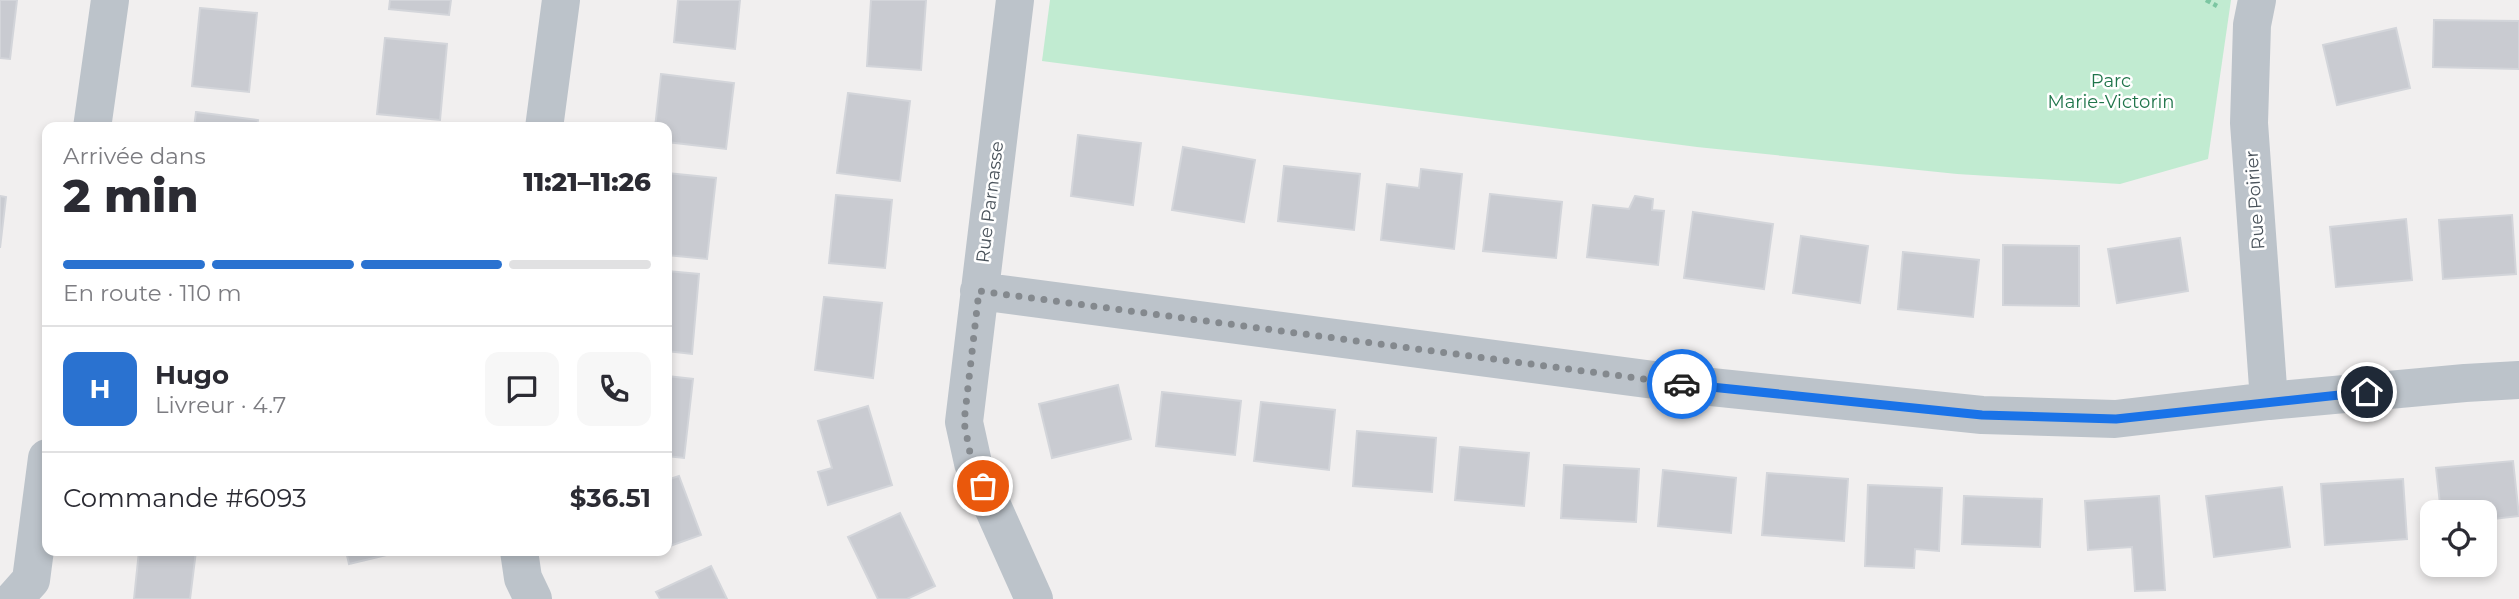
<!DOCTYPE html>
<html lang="fr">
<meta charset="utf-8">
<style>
:root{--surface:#fff;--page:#f7f7f7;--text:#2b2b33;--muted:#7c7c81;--line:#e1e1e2;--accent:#2a72d0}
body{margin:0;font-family:Montserrat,sans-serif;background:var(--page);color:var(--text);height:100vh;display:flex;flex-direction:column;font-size:26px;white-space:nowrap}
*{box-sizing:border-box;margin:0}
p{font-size:23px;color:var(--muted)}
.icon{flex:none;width:38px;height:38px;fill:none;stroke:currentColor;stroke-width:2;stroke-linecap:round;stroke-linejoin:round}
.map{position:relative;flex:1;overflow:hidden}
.side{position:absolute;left:42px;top:122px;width:630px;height:434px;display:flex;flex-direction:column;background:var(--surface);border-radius:14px;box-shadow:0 4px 10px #0003}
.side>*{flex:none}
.controls{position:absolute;left:2420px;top:500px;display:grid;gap:14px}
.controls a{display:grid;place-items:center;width:77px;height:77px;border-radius:14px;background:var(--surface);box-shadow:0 4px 10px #0003;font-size:35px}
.pin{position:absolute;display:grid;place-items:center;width:60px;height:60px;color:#fff;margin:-30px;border:4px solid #fff;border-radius:50%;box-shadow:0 2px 7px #0007}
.courier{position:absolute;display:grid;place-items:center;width:70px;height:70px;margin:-35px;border:5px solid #1a73e8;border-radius:50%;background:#fff;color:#222;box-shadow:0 2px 9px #0007}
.headline em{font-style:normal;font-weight:800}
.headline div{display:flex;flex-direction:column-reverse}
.headline{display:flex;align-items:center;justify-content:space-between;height:119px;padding:0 21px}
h1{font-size:46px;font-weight:800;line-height:52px}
.bar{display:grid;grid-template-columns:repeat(4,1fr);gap:10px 7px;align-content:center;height:84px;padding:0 21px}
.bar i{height:9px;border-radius:5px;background:var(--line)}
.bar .selected{background:var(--accent)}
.bar p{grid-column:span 4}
.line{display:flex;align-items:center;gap:18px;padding:0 21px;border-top:2px solid var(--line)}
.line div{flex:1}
.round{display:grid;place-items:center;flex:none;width:74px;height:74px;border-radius:14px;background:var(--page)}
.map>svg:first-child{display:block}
.park{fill:#c1ebd1}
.building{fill:#c9cbd1;stroke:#d3d5da;stroke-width:2}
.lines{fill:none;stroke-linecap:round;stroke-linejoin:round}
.path{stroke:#7cc6a2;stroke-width:4.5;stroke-dasharray:5 3.5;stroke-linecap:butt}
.minor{stroke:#bcc3ca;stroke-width:38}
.tertiary{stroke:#bcc3ca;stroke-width:38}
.done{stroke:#84898e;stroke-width:7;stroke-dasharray:0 12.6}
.route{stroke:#1a73e8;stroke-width:9}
.labels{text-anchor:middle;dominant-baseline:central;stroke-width:5;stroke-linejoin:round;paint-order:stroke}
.park-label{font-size:18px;fill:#20754b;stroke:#fff}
.street-label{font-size:18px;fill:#49525a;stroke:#fff}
</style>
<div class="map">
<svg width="2519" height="599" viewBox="0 0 2519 599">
<rect width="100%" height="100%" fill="#f1efef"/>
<path class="park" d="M1050,0H2231L2208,159L2120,184L1957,174L1697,147L1042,61Z"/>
<path class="building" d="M0,0H17L10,59L0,58Z
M390,0H451L449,15L389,9Z
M678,0H740L735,49L674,42Z
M871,0H926L921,70L867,66Z
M200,8L257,13L249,92L192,86Z
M2434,20L2519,21V69L2433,67Z
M2396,28L2410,88L2337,105L2323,45Z
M385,38L447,44L440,120L377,114Z
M661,74L734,83L726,149L667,142V128H655Z
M848,93L910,101L900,181L837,173Z
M196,112L258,120L257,128H194Z
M1078,135L1141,143L1133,205L1071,196Z
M1183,147L1255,160L1244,222L1172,210Z
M1284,166L1360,174L1354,230L1278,221Z
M1421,169L1462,174L1454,249L1381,240L1387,184L1419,188Z
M667,173L716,178L707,259L667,255Z
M1490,194L1562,202L1556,258L1483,251Z
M836,195L892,200L885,268L829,263Z
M0,196L6,197L0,248Z
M1635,196L1653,199L1652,210L1664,211L1658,265L1587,257L1593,205L1629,209Z
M1693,212L1773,224L1764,289L1684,278Z
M2512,215L2516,274L2443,279L2439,220Z
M2406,219L2412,280L2336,287L2330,227Z
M1801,236L1868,246L1860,303L1793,293Z
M2180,238L2188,291L2117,303L2108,249Z
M2003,245L2079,246V306L2003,305Z
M1903,252L1979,260L1973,317L1898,309Z
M667,271L699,274L692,354L667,351Z
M824,297L882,303L873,378L815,370Z
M667,376L693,379L684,458L667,456Z
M1118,385L1131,439L1052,458L1039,404Z
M1162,392L1241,401L1235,455L1156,446Z
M1261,402L1335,410L1329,470L1254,461Z
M868,406L892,485L828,505L818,472L832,468L818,421Z
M1357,431L1436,438L1432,492L1353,486Z
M1460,447L1529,453L1524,506L1455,500Z
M2513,461L2519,516L2485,520V513H2441L2436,468Z
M1564,465L1639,469L1636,522L1561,518Z
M1663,470L1736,478L1731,533L1658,526Z
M1767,473L1848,479L1844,541L1762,535Z
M679,476L701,535L667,547V480Z
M2403,479L2407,539L2325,545L2321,484Z
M1868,485L1942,488L1939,551L1915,549L1914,568L1865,566Z
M2282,487L2290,547L2214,557L2206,496Z
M1964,496L2042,499L2040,547L1962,544Z
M2159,496L2165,590L2135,591L2132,547L2088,550L2085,501Z
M900,513L935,586L907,599H878L848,537Z
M139,551H196L190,599H134Z
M346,551H403L349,564Z
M711,566L727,599H660L656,592Z"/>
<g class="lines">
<path class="path" d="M2206,0L2217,6"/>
<path class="minor" d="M1015,0L964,422L973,463L1034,599
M2257,0L2252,25L2249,123L2269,401
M92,128L110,0
M979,291L1692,385L1982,415L2115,419L2269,401L2465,383L2519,380
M14,599L31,580L47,458"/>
<path class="tertiary" d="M544,128L561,0
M519,551L523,578L533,599"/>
</g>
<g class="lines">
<path class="done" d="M983,486L972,463L964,422L979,291L1682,384"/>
<path class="route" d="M1682,384L1982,415L2116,419L2367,392"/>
</g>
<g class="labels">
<g class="park-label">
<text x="2111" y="81">Parc<tspan x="2111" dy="21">Marie-Victorin</tspan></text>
</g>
<g class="street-label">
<text transform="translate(2255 200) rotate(-94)">Rue Poirier</text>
<text transform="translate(990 202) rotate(-83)">Rue Parnasse</text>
</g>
</g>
</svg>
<div class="controls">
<a><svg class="icon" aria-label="locate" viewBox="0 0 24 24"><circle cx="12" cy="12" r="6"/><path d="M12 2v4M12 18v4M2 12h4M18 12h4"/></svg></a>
</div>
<div class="pin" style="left:983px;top:486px;background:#ea580c"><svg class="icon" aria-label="bag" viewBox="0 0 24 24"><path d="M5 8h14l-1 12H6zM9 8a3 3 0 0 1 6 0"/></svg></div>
<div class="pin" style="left:2367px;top:392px;background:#1f2937"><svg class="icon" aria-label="home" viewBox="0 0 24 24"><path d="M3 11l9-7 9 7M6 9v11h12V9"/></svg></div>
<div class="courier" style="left:1682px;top:384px"><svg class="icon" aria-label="car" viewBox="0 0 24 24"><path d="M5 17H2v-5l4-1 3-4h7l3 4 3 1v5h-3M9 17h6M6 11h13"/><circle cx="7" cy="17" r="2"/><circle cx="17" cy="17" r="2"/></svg></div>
<section class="side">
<div class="headline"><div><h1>2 min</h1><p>Arrivée dans</p></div><em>11:21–11:26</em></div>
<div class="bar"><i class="selected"></i><i class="selected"></i><i class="selected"></i><i></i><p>En route · 110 m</p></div>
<div class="line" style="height:126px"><b class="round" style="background:var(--accent);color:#fff">H</b><div><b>Hugo</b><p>Livreur · 4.7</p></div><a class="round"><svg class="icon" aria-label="chat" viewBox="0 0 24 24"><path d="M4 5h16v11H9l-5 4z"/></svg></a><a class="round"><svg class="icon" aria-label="phone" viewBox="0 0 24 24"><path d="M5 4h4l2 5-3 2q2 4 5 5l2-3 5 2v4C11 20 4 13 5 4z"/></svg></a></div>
<div class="line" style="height:91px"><div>Commande #6093</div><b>$36.51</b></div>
</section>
</div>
